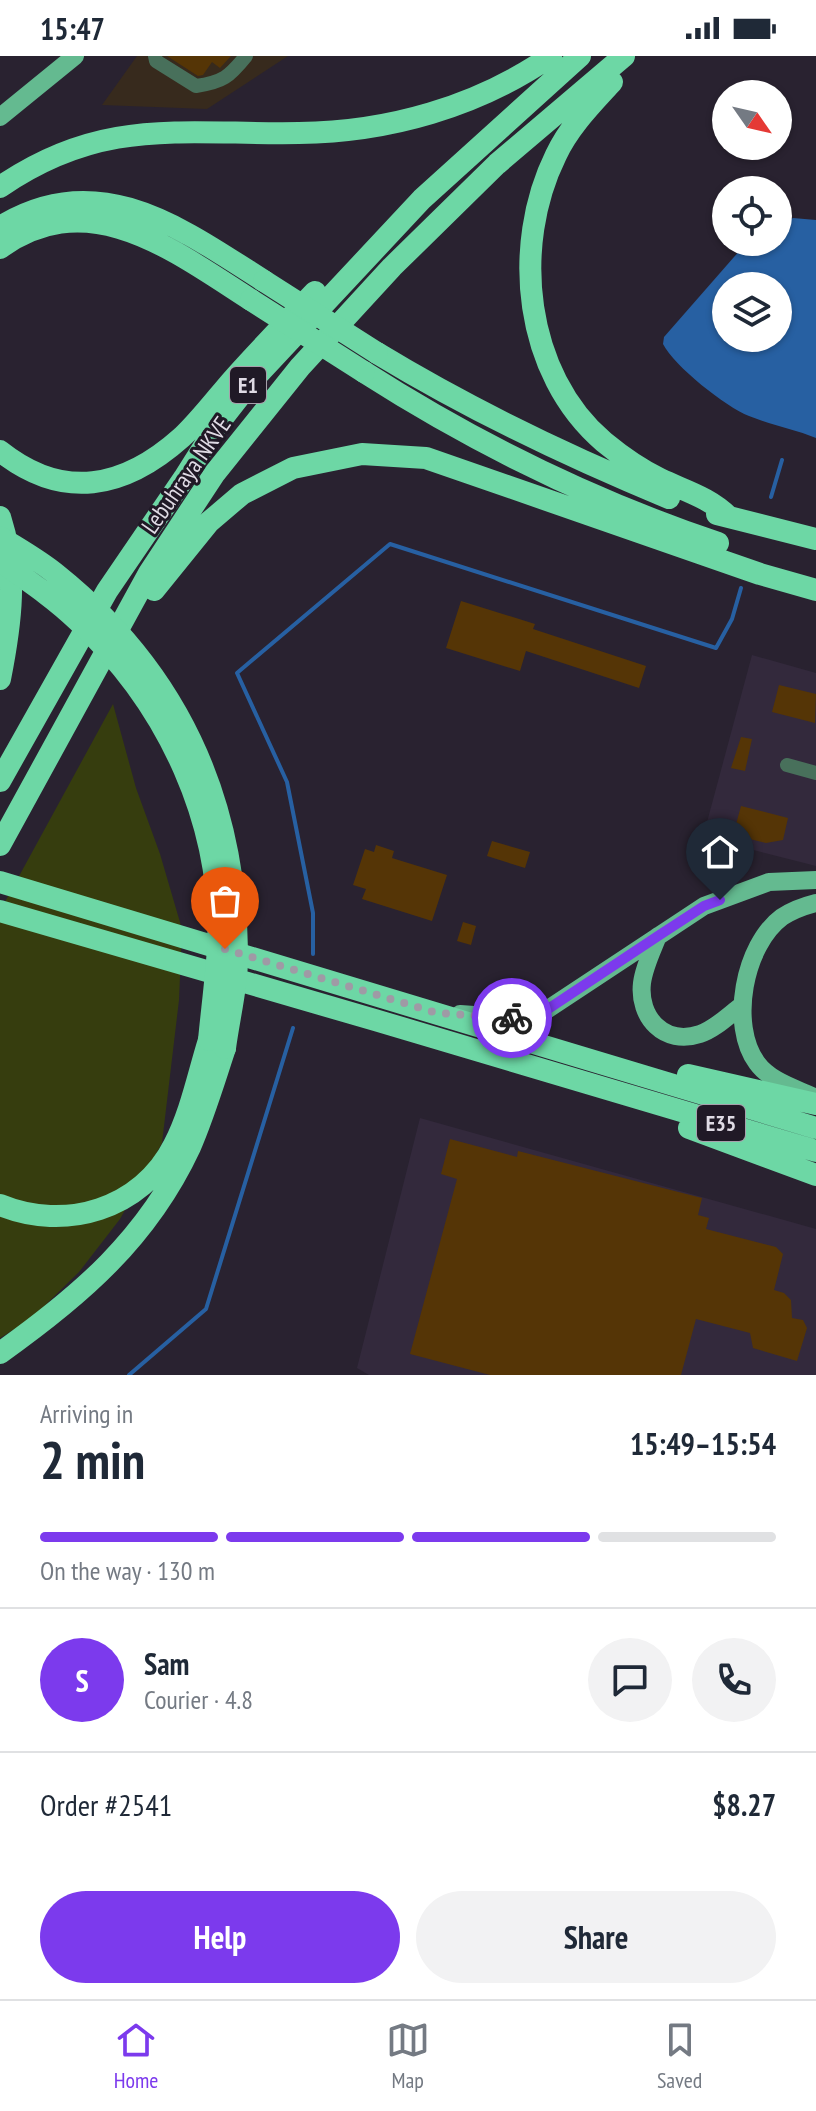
<!DOCTYPE html>
<meta charset="utf-8">
<style>
:root{--surface:#fff;--page:#f2f2f3;--text:#1f2937;--muted:#747a83;--line:#e0e1e3;--accent:#7c3aed}
body{margin:0;font-family:"PT Sans Narrow",sans-serif;background:var(--page);color:var(--text);height:100vh;display:flex;flex-direction:column;font-size:30px;white-space:nowrap}
*{box-sizing:border-box;margin:0}
p{font-size:26px;color:var(--muted)}
.icon{flex:none;width:44px;height:44px;fill:none;stroke:currentColor;stroke-width:2;stroke-linecap:round;stroke-linejoin:round}
.map{position:relative;height:1319px;overflow:hidden}
.drawer{display:flex;flex-direction:column;background:var(--surface);flex:1}
.drawer>*{flex:none}
.needle{width:52px;rotate:124deg}
.fabs{position:absolute;left:712px;top:24px;display:grid;gap:16px}
.fabs a{display:grid;place-items:center;width:80px;height:80px;border-radius:50%;background:var(--surface);box-shadow:0 2px 6px #0004;font-size:40px}
.pin{position:absolute;display:grid;place-items:center;width:68px;height:68px;color:#fff;margin:-82px -34px;border-radius:50% 50% 50% 0;rotate:-45deg;box-shadow:0 0 8px #0007}
.pin .icon{rotate:45deg}
.courier{position:absolute;display:grid;place-items:center;width:80px;height:80px;margin:-40px;border:6px solid #7c3aed;border-radius:50%;background:#fff;color:#222;box-shadow:0 2px 10px #0007}
.head em{font-style:normal;font-weight:700}
.head div{display:flex;flex-direction:column-reverse}
.head{display:flex;align-items:center;justify-content:space-between;height:136px;padding:0 40px}
h1{font-size:52px;font-weight:700;line-height:60px}
.bar{display:grid;grid-template-columns:repeat(4,1fr);gap:12px 8px;align-content:center;height:96px;padding:0 40px}
.bar i{height:10px;border-radius:6px;background:var(--line)}
.bar .on{background:var(--accent)}
.bar p{grid-column:span 4}
.line{display:flex;align-items:center;gap:20px;padding:0 40px;border-top:2px solid var(--line)}
.line div{flex:1}
.round{display:grid;place-items:center;flex:none;width:84px;height:84px;border-radius:42px;background:var(--page)}
.primary-button{display:flex;gap:16px;margin-top:auto;padding:16px 40px}
.primary-button a{flex:1;height:92px;border-radius:48px;background:var(--accent);color:#fff;font-size:32px;font-weight:700;line-height:92px;text-align:center}
.primary-button a+a{background:var(--page);color:var(--text)}
.status{display:flex;justify-content:space-between;align-items:center;height:56px;padding:0 40px;background:var(--surface);direction:ltr}
.status svg{height:22px;fill:currentColor}
.dock{display:flex;justify-content:space-around;align-items:center;height:112px;border-top:2px solid var(--line);background:var(--surface);font-size:22px;color:var(--muted)}
.dock a{display:grid;justify-items:center;gap:4px}
.dock .on{color:var(--accent)}
.map>svg:first-child{display:block}
.commercial{fill:#372a1d}
.built{fill:#33293c}
.green{fill:#363d0e}
.water{fill:#2760a2;fill-rule:evenodd}
.lines{fill:none;stroke-linecap:round;stroke-linejoin:round}
.stream{stroke:#2760a2;stroke-width:4}
.building{fill:#553506}
.minor{stroke:#48705b;stroke-width:14}
.major{stroke:#64ba90;stroke-width:18}
.highway{stroke:#6dd7a5;stroke-width:22}
.highway-bridge{stroke:#6dd7a5;stroke-width:22}
.done{stroke:#9f9aa5;stroke-width:8;stroke-dasharray:0 14.4}
.route{stroke:#7c3aed;stroke-width:10}
.labels{text-anchor:middle;dominant-baseline:central;stroke-width:6;stroke-linejoin:round;paint-order:stroke}
.shield{fill:#201926;stroke:#a6a0ab;stroke-width:2}
.shield-label{font-size:22px;font-weight:bold;fill:#dfdae4}
.street-label{font-size:24px;fill:#dfdae4;stroke:#201926}
</style>
<div class="status"><b>15:47</b><svg viewBox="0 0 49 12"><path d="M0 12V9h3v3zM5 12V6h3v6zM10 12V3h3v9zM15 12V0h3v12zM26 1h20v11H26zM47 4h2v5h-2z"/></svg></div>
<div class="map">
<svg width="816" height="1319" viewBox="0 0 816 1319">
<rect width="100%" height="100%" fill="#292230"/>
<path class="commercial" d="M137,0H288L207,53L102,49Z"/>
<path class="built" d="M752,599L816,617V810L703,781Z
M420,1062L816,1173V1319H369L357,1312Z"/>
<path class="green" d="M113,648L136,732L160,798L182,873L179,944L162,1087L120,1163L79,1216L31,1263L0,1282V855Z"/>
<path class="water" d="M793,162L816,164V382C794,373 771,369 749,360C726,351 674,310 663,288L664,281L741,193L752,186H778V171ZM726,230H778V282H726Z"/>
<g class="lines">
<path class="stream" d="M771,441L782,404
M313,898V857L287,726L237,617L390,488L716,592L732,563L741,532
M129,1319L206,1253L293,972"/>
</g>
<path class="building" d="M167,0H231L220,12L212,6L203,19L198,20Z
M461,545L535,568L533,573L646,610L639,632L526,595L520,615L446,592Z
M779,629L816,638L815,667L772,656Z
M741,681L752,683L745,715L731,712Z
M741,750L788,762L783,784L766,787L733,779Z
M492,785L530,796L525,812L487,800Z
M376,789L394,795L392,802L447,819L432,865L362,843L366,833L353,829L365,793L374,796Z
M463,866L476,870L471,889L457,885Z
M450,1083L517,1101L518,1095L702,1142L698,1159L709,1162L706,1173L776,1191L783,1198L774,1234L784,1237L791,1244L792,1262L803,1264L807,1272L797,1305L753,1292L750,1277L696,1263L681,1319H490L410,1298L457,1123L441,1118Z"/>
<g class="lines">
<path class="minor" d="M155,0L156,5L196,30C223,26 229,21 246,0
M787,709L816,717"/>
<path class="major" d="M0,61L75,0
M658,880C652,895 644,911 642,927C638,961 664,990 700,978C715,973 728,960 741,950
M460,958L517,962L542,957L704,850L769,826L816,824
M814,1041C795,1032 770,1025 757,1007C729,969 744,889 782,861C793,854 804,850 816,847"/>
<path class="highway" d="M612,26C591,49 569,71 556,99C511,190 524,318 604,386C621,400 641,414 660,423C685,435 709,441 729,461
M0,131C103,60 183,79 299,77C388,76 477,51 551,0
M0,171C98,110 181,172 264,225
M0,192C89,128 173,194 251,244
M377,297C471,354 567,400 669,442
M364,316C475,387 593,445 718,487
M0,395C63,445 124,433 182,381C201,363 218,340 235,321C261,292 288,264 315,236
M717,458L816,483
M0,461C18,516 11,567 0,623
M154,534L209,466L242,438L293,412L362,398L426,402L760,518L816,534
M0,725L107,535L184,422L218,368L250,327L422,143L580,0
M0,789L149,517L215,417L300,311L392,211L497,108L624,0
M0,826L816,1072
M0,855L375,964L816,1095
M688,1019L816,1048
M689,1072L816,1119
M0,1149C65,1176 142,1153 174,1089C191,1056 198,1019 209,984
M0,1297C80,1240 147,1183 190,1091C204,1059 214,1025 225,992"/>
<path class="highway-bridge" d="M264,225L377,297
M251,244L364,316
M0,481C19,493 39,504 56,518C177,615 235,741 237,895C238,927 229,961 225,992
M0,505C27,524 54,542 78,565C168,648 224,768 218,892C216,923 212,953 209,984"/>
</g>
<g class="lines">
<path class="done" d="M225,893L437,957L512,962"/>
<path class="route" d="M512,962L531,961L542,957L658,880L704,850L720,844"/>
</g>
<g class="labels">
<g class="shield">
<rect x="230" y="311" width="36" height="36" rx="6"/>
<rect x="697" y="1049" width="48" height="36" rx="6"/>
</g>
<g class="shield-label">
<text x="248" y="329">E1</text>
<text x="721" y="1067">E35</text>
</g>
<g class="street-label">
<text transform="translate(186 419) rotate(-55)">Lebuhraya NKVE</text>
</g>
</g>
</svg>
<div class="fabs">
<a><svg class="needle" viewBox="-14 -14 28 28"><path d="M0-13l5 13h-10z" fill="#e53935"/><path d="M0 13l5-13h-10z" fill="#747a83"/></svg></a>
<a><svg class="icon" aria-label="locate" viewBox="0 0 24 24"><circle cx="12" cy="12" r="6"/><path d="M12 2v4M12 18v4M2 12h4M18 12h4"/></svg></a>
<a><svg class="icon" aria-label="layers" viewBox="0 0 24 24"><path d="M12 4l9 5-9 5-9-5zM3 14l9 5 9-5"/></svg></a>
</div>
<div class="pin" style="left:225px;top:893px;background:#ea580c"><svg class="icon" aria-label="bag" viewBox="0 0 24 24"><path d="M5 8h14l-1 12H6zM9 8a3 3 0 0 1 6 0"/></svg></div>
<div class="pin" style="left:720px;top:844px;background:#1f2937"><svg class="icon" aria-label="home" viewBox="0 0 24 24"><path d="M3 11l9-7 9 7M6 9v11h12V9"/></svg></div>
<div class="courier" style="left:512px;top:962px"><svg class="icon" aria-label="bike" viewBox="0 0 24 24"><circle cx="6" cy="16" r="4"/><circle cx="18" cy="16" r="4"/><path d="M6 16l4-8h5l3 8M10 8l3 8H6M13 5h3"/></svg></div>
</div>
<section class="drawer">
<div class="head"><div><h1>2 min</h1><p>Arriving in</p></div><em>15:49–15:54</em></div>
<div class="bar"><i class="on"></i><i class="on"></i><i class="on"></i><i></i><p>On the way · 130 m</p></div>
<div class="line" style="height:144px"><b class="round" style="background:var(--accent);color:#fff">S</b><div><b>Sam</b><p>Courier · 4.8</p></div><a class="round"><svg class="icon" aria-label="chat" viewBox="0 0 24 24"><path d="M4 5h16v11H9l-5 4z"/></svg></a><a class="round"><svg class="icon" aria-label="phone" viewBox="0 0 24 24"><path d="M5 4h4l2 5-3 2q2 4 5 5l2-3 5 2v4C11 20 4 13 5 4z"/></svg></a></div>
<div class="line" style="height:104px"><div>Order #2541</div><b>$8.27</b></div>
<div class="primary-button"><a>Help</a><a>Share</a></div>
</section>
<nav class="dock">
<a class="on"><svg class="icon" aria-label="home" viewBox="0 0 24 24"><path d="M3 11l9-7 9 7M6 9v11h12V9"/></svg>Home</a>
<a><svg class="icon" aria-label="map" viewBox="0 0 24 24"><path d="M3 6l6-2 6 2 6-2v14l-6 2-6-2-6 2zM9 4v14M15 6v14"/></svg>Map</a>
<a><svg class="icon" aria-label="saved" viewBox="0 0 24 24"><path d="M7 4h10v16l-5-4-5 4z"/></svg>Saved</a>
</nav>
